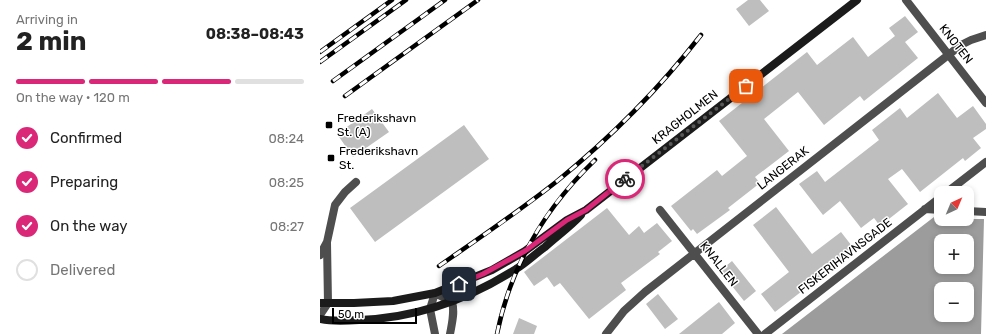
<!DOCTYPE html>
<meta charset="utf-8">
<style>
:root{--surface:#fff;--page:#f6f6f6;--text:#222;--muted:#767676;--line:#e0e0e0;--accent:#db2777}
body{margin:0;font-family:Rubik,sans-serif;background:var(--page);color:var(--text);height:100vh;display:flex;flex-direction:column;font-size:15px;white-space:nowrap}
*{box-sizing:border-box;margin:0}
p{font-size:13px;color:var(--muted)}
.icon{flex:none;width:22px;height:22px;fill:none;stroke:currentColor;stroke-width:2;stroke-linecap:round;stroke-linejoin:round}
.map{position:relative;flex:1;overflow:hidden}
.panel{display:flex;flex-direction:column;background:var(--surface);width:320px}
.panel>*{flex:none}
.needle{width:26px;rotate:44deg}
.buttons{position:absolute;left:614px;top:186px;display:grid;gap:8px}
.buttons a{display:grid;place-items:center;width:40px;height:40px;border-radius:8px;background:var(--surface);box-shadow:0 2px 6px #0003;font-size:20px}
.scale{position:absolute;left:12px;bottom:10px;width:85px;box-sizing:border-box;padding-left:4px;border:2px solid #000;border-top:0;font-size:11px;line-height:14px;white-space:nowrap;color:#000;-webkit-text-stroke:3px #fff;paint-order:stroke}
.pin{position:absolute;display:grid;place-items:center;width:34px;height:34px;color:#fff;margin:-17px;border-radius:8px;box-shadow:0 2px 6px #0006}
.courier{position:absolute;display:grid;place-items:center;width:40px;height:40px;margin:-20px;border:3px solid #db2777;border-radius:50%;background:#fff;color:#222;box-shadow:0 1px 5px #0007}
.headline em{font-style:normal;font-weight:700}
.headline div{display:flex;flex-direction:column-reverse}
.headline{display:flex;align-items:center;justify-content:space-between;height:68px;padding:0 16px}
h1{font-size:26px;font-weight:700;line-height:30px}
.bar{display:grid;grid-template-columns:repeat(4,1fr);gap:6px 4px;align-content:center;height:48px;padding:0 16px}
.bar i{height:5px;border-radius:3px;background:var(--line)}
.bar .on{background:var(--accent)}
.bar p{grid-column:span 4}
ol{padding:0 16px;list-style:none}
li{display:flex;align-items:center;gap:12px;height:44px}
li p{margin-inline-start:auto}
li .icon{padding:4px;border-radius:50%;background:var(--accent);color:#fff;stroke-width:4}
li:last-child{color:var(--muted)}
li i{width:22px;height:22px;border:2px solid var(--line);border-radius:50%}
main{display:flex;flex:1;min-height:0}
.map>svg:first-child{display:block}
.water{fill:#9c9c9c;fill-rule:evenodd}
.building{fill:#bebebe}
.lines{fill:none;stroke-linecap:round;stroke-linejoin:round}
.street{stroke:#4e4e4e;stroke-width:8}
.secondary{stroke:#1b1b1b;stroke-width:8}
.rail-casing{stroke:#000;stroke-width:4.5}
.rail{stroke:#fff;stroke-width:3;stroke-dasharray:9;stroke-linecap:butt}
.done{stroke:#595959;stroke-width:4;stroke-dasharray:0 7.2}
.route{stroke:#db2777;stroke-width:5}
.poi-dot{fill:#000;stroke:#fff;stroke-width:1.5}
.labels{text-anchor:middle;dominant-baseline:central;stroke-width:3;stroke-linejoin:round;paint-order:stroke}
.street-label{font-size:12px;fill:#000;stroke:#fff}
.poi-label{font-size:12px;fill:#000;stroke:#fff;text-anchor:start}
</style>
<main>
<section class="panel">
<div class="headline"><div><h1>2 min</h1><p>Arriving in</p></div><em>08:38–08:43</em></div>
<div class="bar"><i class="on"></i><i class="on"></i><i class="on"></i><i></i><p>On the way · 120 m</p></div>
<ol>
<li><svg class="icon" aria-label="check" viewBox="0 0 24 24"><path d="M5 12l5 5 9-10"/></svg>Confirmed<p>08:24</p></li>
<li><svg class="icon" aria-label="check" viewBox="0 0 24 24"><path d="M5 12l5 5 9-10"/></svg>Preparing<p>08:25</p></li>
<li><svg class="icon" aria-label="check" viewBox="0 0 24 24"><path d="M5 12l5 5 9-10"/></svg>On the way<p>08:27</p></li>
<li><i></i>Delivered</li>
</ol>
</section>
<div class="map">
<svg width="666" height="334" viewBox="0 0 666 334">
<rect width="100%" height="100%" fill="#fff"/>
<path class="water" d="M614,217H621V219H664L661,334H462ZM621,241H647V267H621ZM621,289H647V315H621Z"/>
<path class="building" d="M428,0H440L449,11L429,26L416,9Z
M585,16L598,32L585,42L598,58L544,101L540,96L504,125L478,92L444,119L469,151L435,177L440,183L408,208L410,210L377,234L373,229L371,231L351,206L397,170L402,176L427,156L399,121L487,52L497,65L533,37L548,57L575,36L569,28Z
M618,93L637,118L653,106L666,124V129L653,138L661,148L645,161L643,158L600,192L582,169L568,179L588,204L560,226L554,218L541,228L520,201L503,215L479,184L497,171L505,182L559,140L552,130L580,108L587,118Z
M52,109L69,132L33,157L17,134Z
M144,125L169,159L55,242L30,208Z
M456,207L492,254L521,232L535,250L455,312L441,294L469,272L433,225Z
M287,208L309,235L319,226L324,233L337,223L352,241L338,252L340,254L301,283L306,290L269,319L240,283L234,287L227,277L214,286L204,272Z
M412,261L436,291L424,301L400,271Z
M338,294L358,319L345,329L326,304Z
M399,302L415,323L402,334H359Z
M199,318L217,326L214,334H193Z"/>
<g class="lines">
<path class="street" d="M586,0L666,103
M626,193L666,162
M605,209L621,210
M340,210L438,334
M647,211L666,212
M0,255L7,242L15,205L25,192L36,182
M0,315L8,303L7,243
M115,334L110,309L115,293L132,302C135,312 132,323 130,334
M286,334L304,311L325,292L641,45L651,40L666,35
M445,334L621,197"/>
<path class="secondary" d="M0,303H34L73,301L115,293L172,270L205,251L247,220L266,210L537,0
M0,319C13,322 26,321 39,320C95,318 149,299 196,269C206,263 215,254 225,247C237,236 250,227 261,215"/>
<defs>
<path id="rail" d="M0,52L72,0
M0,62L86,0
M13,81L125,0
M25,96L158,0
M119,266C158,239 198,212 236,182C289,139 339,89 381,35
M177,334C191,265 224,209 275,160"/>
</defs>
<use href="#rail" class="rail-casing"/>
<use href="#rail" class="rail"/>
</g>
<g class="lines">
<path class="done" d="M305,179L426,86"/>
<path class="route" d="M139,284L163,274L205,251L247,220L266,210L305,179"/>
</g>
<g class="poi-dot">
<rect x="5" y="121" width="8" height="8" rx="2"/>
<rect x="7" y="154" width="8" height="8" rx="2"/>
</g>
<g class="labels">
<g class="street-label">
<text transform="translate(636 44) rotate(52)">KNOTEN</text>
<text transform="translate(365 117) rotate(-38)">KRAGHOLMEN</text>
<text transform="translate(463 168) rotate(-38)">LANGERAK</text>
<text transform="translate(525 256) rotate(-38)">FISKERIHAVNSGADE</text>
<text transform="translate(399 264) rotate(52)">KNALLEN</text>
</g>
<g class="poi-label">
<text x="17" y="118">Frederikshavn<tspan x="17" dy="14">St. (A)</tspan></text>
<text x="19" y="151">Frederikshavn<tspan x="19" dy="14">St.</tspan></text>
</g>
</g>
</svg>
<div class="buttons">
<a><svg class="needle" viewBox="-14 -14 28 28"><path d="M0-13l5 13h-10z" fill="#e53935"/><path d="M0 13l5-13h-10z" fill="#767676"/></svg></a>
<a>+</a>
<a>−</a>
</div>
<div class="scale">50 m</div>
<div class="pin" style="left:426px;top:86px;background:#ea580c"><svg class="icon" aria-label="bag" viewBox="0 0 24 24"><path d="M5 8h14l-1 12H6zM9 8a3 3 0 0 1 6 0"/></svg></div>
<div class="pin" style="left:139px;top:284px;background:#1f2937"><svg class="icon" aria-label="home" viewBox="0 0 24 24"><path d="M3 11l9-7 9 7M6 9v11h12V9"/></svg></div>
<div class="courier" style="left:305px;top:179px"><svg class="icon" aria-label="bike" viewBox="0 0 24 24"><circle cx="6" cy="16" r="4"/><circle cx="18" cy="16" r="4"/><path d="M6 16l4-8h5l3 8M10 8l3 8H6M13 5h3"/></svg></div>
</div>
</main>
